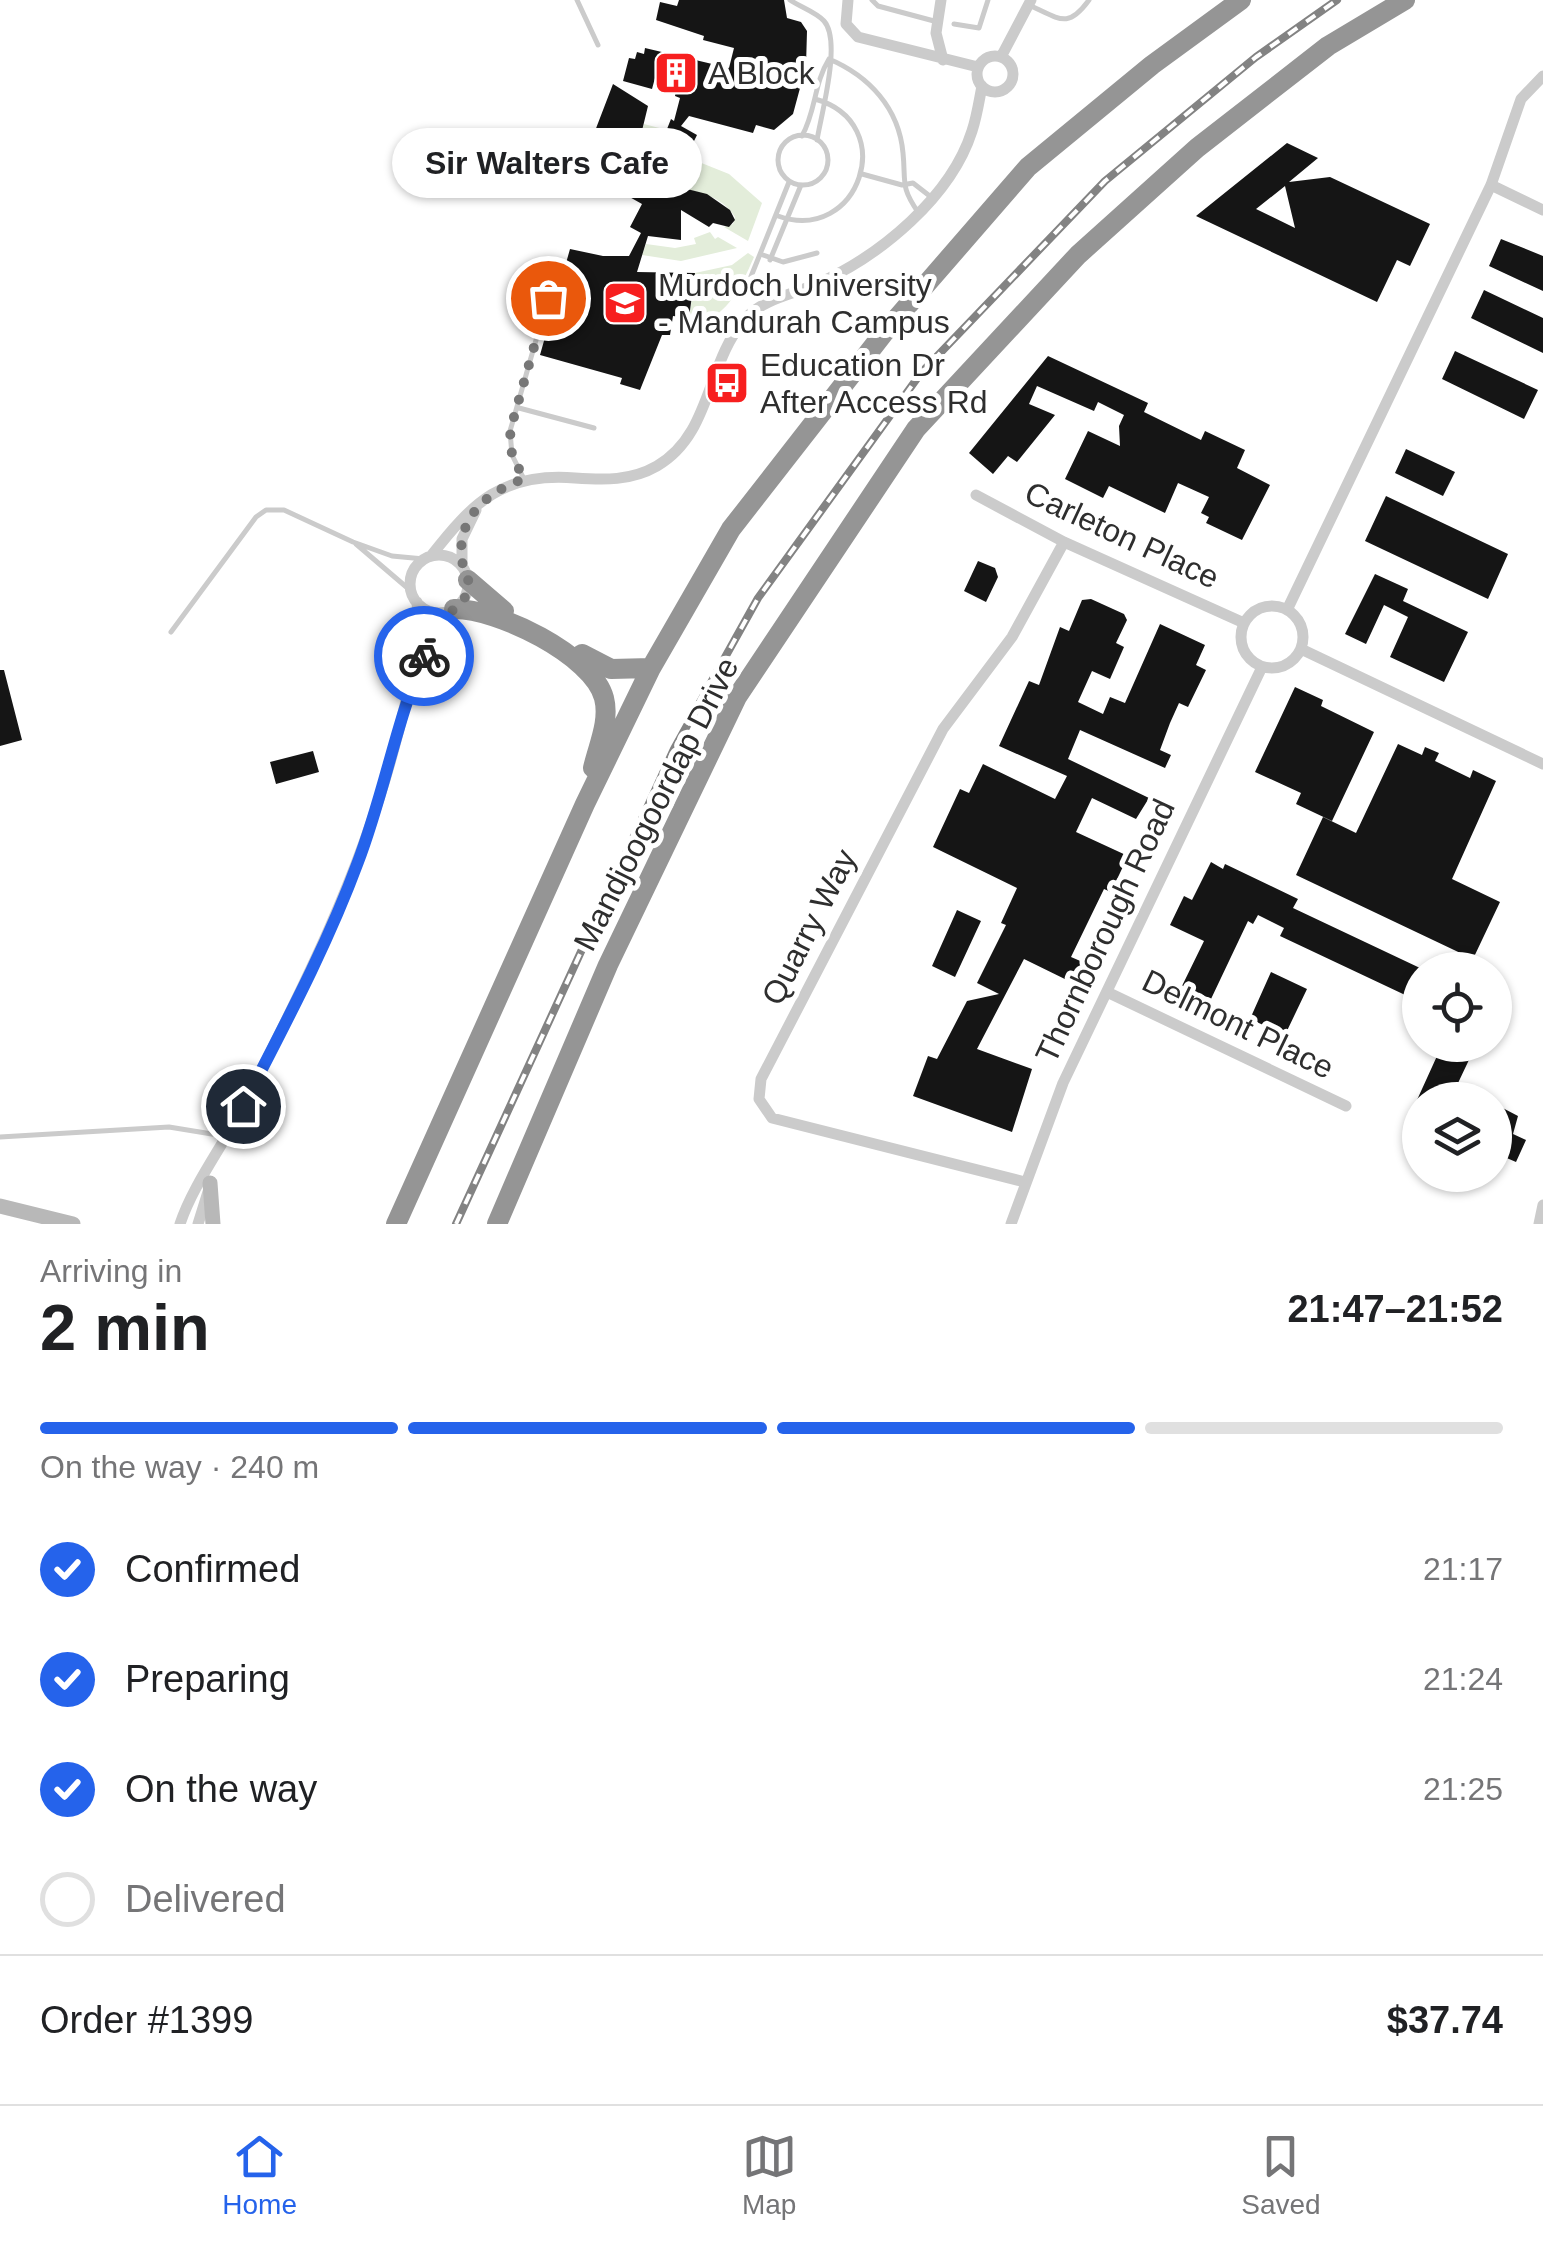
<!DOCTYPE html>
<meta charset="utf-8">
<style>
:root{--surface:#fff;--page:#f6f6f6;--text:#202124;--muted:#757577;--line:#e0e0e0;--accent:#2563eb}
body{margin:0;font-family:Arial,sans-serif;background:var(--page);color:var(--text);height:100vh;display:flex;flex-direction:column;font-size:38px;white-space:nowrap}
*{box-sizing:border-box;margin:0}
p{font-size:32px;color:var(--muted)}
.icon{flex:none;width:55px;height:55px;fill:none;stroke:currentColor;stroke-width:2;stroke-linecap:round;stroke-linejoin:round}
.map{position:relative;height:1224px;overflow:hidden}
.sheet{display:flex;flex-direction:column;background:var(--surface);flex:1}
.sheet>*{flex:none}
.tools{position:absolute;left:1402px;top:952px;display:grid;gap:20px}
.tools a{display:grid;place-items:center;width:110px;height:110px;border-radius:50%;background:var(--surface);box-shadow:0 2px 8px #0004;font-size:50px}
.pin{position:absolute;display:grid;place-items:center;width:85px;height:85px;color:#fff;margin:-42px;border:5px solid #fff;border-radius:50%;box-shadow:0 2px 10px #0007}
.courier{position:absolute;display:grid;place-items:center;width:100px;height:100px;margin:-50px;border:8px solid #2563eb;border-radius:50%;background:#fff;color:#222;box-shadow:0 2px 12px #0007}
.bubble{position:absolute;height:70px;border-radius:35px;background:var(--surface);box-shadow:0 2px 8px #0004;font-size:32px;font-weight:800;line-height:70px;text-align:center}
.summary em{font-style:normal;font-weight:800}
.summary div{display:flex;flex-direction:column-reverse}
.summary{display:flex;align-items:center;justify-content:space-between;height:170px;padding:0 40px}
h1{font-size:65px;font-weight:800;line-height:75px}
.bar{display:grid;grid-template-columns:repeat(4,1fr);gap:15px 10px;align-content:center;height:120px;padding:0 40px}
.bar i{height:12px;border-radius:8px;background:var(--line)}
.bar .on{background:var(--accent)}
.bar p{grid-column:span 4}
.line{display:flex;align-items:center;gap:25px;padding:0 40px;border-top:2px solid var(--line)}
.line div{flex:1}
ol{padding:0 40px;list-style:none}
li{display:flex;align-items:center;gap:30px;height:110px}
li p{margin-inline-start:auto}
li .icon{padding:10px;border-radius:50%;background:var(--accent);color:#fff;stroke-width:4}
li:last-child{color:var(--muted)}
li i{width:55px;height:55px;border:5px solid var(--line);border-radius:50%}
.tabs{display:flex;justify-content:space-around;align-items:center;height:140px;border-top:2px solid var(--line);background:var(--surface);font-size:28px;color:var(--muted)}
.tabs a{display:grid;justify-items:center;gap:5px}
.tabs .on{color:var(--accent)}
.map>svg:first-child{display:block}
.green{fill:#e3edda}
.building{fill:#151515;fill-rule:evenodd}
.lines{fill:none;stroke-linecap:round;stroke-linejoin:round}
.lane{stroke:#cbcbcb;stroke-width:5}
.street{stroke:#cbcbcb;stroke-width:11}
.secondary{stroke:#b8b8b8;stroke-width:15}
.highway{stroke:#959595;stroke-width:20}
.rail-casing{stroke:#838383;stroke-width:8}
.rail{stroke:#fff;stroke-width:4;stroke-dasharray:11;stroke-linecap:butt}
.done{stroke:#777;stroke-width:10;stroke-dasharray:0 18}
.route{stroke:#2563eb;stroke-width:12}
.labels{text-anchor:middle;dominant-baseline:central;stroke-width:10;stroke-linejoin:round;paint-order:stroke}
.poi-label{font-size:32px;fill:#2e2e2e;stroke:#fff;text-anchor:start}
.street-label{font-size:32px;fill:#2e2e2e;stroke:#fff}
</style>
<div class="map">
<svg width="1543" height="1224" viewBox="0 0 1543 1224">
<rect width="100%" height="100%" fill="#fff"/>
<path class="green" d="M644,124L667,130L660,171H653V180L626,164L634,142H639Z
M684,156L729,174L762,203L748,241L724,227L733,224L735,217C723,196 692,188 668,188Z
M710,232L715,239L718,237L737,248L681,261L642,255L646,244L675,248L696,244L694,238Z
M748,253L754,257C739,291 727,318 688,328L695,273L732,265Z"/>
<path class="building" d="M679,0H784L787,18L801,22L807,31L806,66L793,114L774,130L756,125L753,133L689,116L681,126L697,135L694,141L676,133L669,142L672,132L667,129L671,119L674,121L680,98L675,96L676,90L658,86L655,78L652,89L623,81L629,58L635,59L637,52L644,54L645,48L729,68L734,48L703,40L704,36L656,20L660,2L677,6Z
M613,84L648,106L639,143L634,142L631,155L600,146L603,133L595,131Z
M1287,143L1318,158L1289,182L1330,177L1430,224L1410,266L1397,260L1377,302L1196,216ZM1285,186L1295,228L1256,209Z
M640,172L657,182L656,188L687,189L707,194L730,210L735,220L729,227L713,223L709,227L681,210V240L648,236L637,272L695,273L689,318L673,316L670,335H662L640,390L620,384L622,378L540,355L570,249L603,256H629L641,233L630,227L642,204L626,195Z
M1501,239L1543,256V291L1489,266Z
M1484,290L1543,318V353L1471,318Z
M1455,351L1538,390L1524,419L1442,379Z
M1048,356L1148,403L1144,412L1201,440L1205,431L1245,450L1237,468L1270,485L1242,540L1206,523L1209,517L1201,513L1209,497L1178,483L1165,513L1109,486L1103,498L1065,479L1088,431L1120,446L1119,426L1124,415L1098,402L1094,411L1037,386L1029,404L1055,415L1017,462L1008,456L993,474L969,453Z
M1406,449L1455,472L1443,496L1395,473Z
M1386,496L1508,554L1488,599L1365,541Z
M978,561L995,568L998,577L986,602L964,591Z
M1375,574L1408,589L1403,601L1468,632L1444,682L1390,657L1408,617L1384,605L1366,644L1345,634Z
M1091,599L1124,614L1127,620L1116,643L1124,647L1110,679L1092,671L1078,702L1103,714L1110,697L1125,703L1160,624L1205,645L1196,665L1206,670L1188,707L1179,703L1170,723L1160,750L1171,755L1165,768L1080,730L1068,759L1149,798L1136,819L1092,798L1076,832L1128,856L1111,892L1104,889L1071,957L1085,963L1075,984L1024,959L977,1049L1032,1069L1012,1132L913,1096L928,1056L937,1059L967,1001L999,994L977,983L1006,925L1001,923L1017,888L933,847L960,789L969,793L983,764L1055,799L1067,776L999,746L1029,681L1039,685L1060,627L1069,631L1082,600Z
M0,670H4L22,740L0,746Z
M1295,687L1323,700L1321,706L1374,732L1332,821L1296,804L1301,793L1255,772Z
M1398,744L1422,755L1425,747L1439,753L1435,761L1470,778L1473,770L1496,781L1452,879L1500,902L1473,959L1296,875L1323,817L1356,833Z
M313,751L319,772L276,784L270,762Z
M1211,862L1223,869L1225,864L1298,899L1293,908L1420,968V1002L1280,936L1284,928L1258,915L1253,924L1248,921L1211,999L1182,986L1204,941L1170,925L1184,896L1192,900Z
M957,910L981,921L955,977L932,966Z
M1271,972L1307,989L1285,1035L1250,1019Z
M1442,1045H1476L1450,1100H1417Z
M1495,1104L1518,1116L1513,1134L1526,1140L1516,1162L1502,1156L1495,1171Z"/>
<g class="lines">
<path class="lane" d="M577,0L598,45
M790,0C800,7 816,12 824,21C842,41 821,115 817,140
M872,0L878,6L934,21
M1031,6C1060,19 1068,29 1089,0
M954,24L979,28L988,0
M829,59C869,76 899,108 903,153C906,182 900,186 918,212
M778 160a25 25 0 1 1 50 0a25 25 0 1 1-50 0Z
M802,136C816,111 814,83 829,59
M862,174L902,185L913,183L931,197
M778,216C859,245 901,123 815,99
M763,255L783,262L817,253
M770,260L801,185
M750,279L789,182
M519,408L594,428
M524,479L512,455L510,431L548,298
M356,544L411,591
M171,632L256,517L266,510H284L353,542L392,556L424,559
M0,1137L169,1127L224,1136"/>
<path class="street" d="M848,0L846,24L858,37L978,67
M941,0L936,33L943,60
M977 74a18 18 0 1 1 36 0a18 18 0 1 1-36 0Z
M1001,57L1031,0
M1491,185L1543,210
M976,495L1064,542L1244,623
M410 584a29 29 0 1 1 58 0a29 29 0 1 1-58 0Z
M431,556C473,502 503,472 575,478C604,480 631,481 657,466C712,434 706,363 745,319C764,298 795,294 819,283C881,255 951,197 972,131C977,116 979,101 982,86
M462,565V539L476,510
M1241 637a31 31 0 1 1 62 0a31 31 0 1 1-62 0Z
M1287,610L1491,185L1521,99L1543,76
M1301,649L1543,764
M416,676L429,645L452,610
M1107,992L1346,1106
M1025,1182L772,1118L759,1099L761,1079L943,729L1012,637L1064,542
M180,1224C193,1185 221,1149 241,1110C303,989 363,870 397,737C408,694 421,647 417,602
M198,1224L208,1192
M1011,1224L1063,1083L1262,667
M1539,1224L1543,1205"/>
<path class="secondary" d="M210,1183L213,1224
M0,1206L73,1224"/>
<path class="highway" d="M468,580L504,611
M454,609C496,608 593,655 604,698C610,721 598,746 593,768
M582,654L611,669L651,668
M396,1224L585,804L651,668L731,529L883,334L1028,167L1152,65L1241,0
M497,1224L608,965L737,697L916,429L1078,255L1197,148L1328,46L1405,0"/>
<defs>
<path id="rail" d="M456,1224L674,749L758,598L921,373L1105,181L1256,57L1337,0"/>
</defs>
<use href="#rail" class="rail-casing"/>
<use href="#rail" class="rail"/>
</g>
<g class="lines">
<path class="done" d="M424,656C430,641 438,626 449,614C456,606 465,602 468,590C471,578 463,571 462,560C456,518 488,491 524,479L512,455L510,431L548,298"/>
<path class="route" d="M243,1106C284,1026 327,946 358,862C384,794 396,722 424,656"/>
</g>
<defs>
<symbol id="building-square" viewBox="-11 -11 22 22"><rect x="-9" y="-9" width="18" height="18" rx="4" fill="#f71f1f" stroke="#fff"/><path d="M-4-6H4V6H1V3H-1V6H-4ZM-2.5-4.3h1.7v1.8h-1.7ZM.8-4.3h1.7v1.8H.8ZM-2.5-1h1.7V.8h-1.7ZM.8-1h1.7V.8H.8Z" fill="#fff"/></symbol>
<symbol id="university-square" viewBox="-11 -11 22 22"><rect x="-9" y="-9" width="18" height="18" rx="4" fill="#f71f1f" stroke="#fff"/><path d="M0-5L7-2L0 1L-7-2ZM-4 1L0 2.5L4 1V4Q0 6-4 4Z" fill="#fff"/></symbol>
<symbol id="bus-square" viewBox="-11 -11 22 22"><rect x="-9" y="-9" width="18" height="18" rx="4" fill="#f71f1f" stroke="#fff"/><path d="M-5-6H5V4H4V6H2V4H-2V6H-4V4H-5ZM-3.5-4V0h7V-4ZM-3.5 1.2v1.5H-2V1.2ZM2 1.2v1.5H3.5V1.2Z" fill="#fff"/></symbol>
</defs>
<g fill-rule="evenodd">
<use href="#building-square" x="651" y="48" width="50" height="50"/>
<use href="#university-square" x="600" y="278" width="50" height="50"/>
<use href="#bus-square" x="702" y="358" width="50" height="50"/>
</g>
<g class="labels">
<g class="poi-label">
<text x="708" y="73">A Block</text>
<text x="658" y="285">Murdoch University<tspan x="658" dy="37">- Mandurah Campus</tspan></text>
<text x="760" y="365">Education Dr<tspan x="760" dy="37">After Access Rd</tspan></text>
</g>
<g class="street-label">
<text transform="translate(1122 535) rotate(25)">Carleton Place</text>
<text transform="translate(656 804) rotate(-63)">Mandjoogoordap Drive</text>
<text transform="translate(809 927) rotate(-63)">Quarry Way</text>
<text transform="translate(1105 931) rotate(-65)">Thornborough Road</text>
<text transform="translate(1238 1024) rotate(26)">Delmont Place</text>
</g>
</g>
</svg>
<div class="tools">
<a><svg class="icon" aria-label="locate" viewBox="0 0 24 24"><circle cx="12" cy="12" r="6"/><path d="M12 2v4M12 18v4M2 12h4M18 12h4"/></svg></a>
<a><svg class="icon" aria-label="layers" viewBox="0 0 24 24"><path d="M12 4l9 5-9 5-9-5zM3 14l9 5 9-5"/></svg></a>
</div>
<div class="pin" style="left:548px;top:298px;background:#ea580c"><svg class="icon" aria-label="bag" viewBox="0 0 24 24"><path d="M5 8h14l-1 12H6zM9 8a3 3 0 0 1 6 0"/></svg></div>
<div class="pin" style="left:243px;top:1106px;background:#1f2937"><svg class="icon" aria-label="home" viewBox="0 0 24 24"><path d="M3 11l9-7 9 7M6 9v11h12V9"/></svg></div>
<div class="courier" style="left:424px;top:656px"><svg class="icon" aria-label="bike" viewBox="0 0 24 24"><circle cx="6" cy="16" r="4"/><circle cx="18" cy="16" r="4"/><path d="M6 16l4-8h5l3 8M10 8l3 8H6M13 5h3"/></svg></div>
<div class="bubble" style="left:392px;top:128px;width:310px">Sir Walters Cafe</div>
</div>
<section class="sheet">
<div class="summary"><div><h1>2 min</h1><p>Arriving in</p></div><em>21:47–21:52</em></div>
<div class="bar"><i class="on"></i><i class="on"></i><i class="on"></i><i></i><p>On the way · 240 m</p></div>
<ol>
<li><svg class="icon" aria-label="check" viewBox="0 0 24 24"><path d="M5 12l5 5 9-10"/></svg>Confirmed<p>21:17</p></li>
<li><svg class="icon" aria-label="check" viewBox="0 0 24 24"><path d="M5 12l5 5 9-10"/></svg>Preparing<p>21:24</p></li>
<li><svg class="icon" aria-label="check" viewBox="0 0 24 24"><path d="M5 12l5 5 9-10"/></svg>On the way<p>21:25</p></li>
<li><i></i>Delivered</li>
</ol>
<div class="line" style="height:130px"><div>Order #1399</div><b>$37.74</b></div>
</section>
<nav class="tabs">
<a class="on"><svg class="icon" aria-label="home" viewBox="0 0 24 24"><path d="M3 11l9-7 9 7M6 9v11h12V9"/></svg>Home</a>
<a><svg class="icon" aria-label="map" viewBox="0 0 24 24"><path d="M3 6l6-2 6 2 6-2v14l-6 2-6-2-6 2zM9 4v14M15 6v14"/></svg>Map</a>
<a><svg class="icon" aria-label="saved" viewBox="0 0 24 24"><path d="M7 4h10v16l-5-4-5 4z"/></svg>Saved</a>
</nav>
